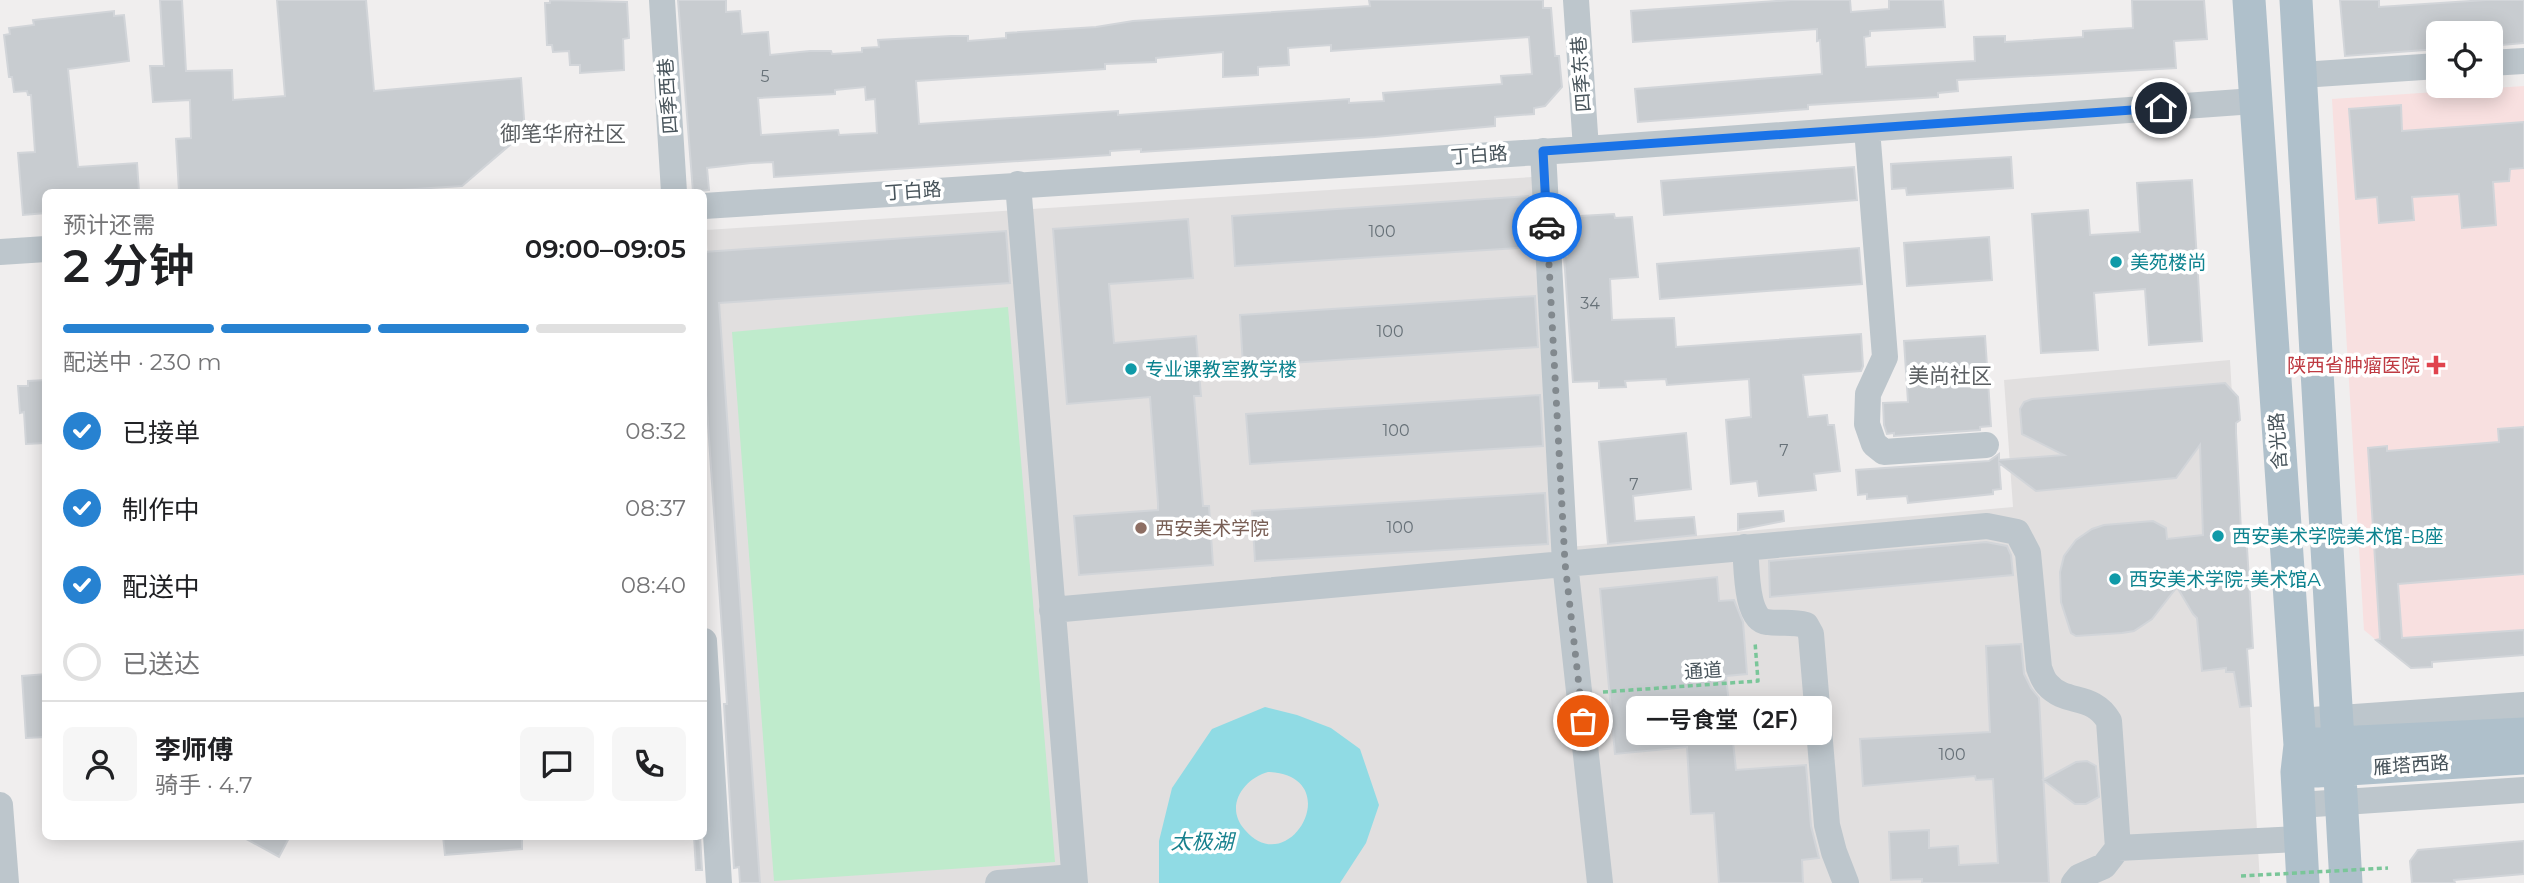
<!DOCTYPE html>
<html lang="zh">
<meta charset="utf-8">
<style>
:root{--surface:#fff;--page:#f6f6f6;--text:#202124;--muted:#757577;--line:#e0e0e0;--accent:#2782d1}
body{margin:0;font-family:Montserrat,"Noto Sans SC",sans-serif;background:var(--page);color:var(--text);height:100vh;display:flex;flex-direction:column;font-size:26px;white-space:nowrap}
*{box-sizing:border-box;margin:0}
p{font-size:23px;color:var(--muted)}
.icon{flex:none;width:38px;height:38px;fill:none;stroke:currentColor;stroke-width:2;stroke-linecap:round;stroke-linejoin:round}
.map{position:relative;flex:1;overflow:hidden}
.side{position:absolute;left:42px;top:189px;width:665px;height:651px;display:flex;flex-direction:column;background:var(--surface);border-radius:10px;box-shadow:0 4px 18px #0003}
.side>*{flex:none}
.controls{position:absolute;left:2426px;top:21px;display:grid;gap:14px}
.controls a{display:grid;place-items:center;width:77px;height:77px;border-radius:10px;background:var(--surface);box-shadow:0 4px 18px #0003;font-size:35px}
.pin{position:absolute;display:grid;place-items:center;width:60px;height:60px;color:#fff;margin:-30px;border:4px solid #fff;border-radius:50%;box-shadow:0 2px 7px #0007}
.courier{position:absolute;display:grid;place-items:center;width:70px;height:70px;margin:-35px;border:5px solid #1a73e8;border-radius:50%;background:#fff;color:#222;box-shadow:0 2px 9px #0007}
.bubble{position:absolute;height:49px;border-radius:10px;background:var(--surface);box-shadow:0 4px 18px #0003;font-size:23px;font-weight:600;line-height:49px;text-align:center}
.overview em{font-style:normal;font-weight:600}
.overview div{display:flex;flex-direction:column-reverse}
.overview{display:flex;align-items:center;justify-content:space-between;height:119px;padding:0 21px}
h1{font-size:46px;font-weight:600;line-height:52px}
.bar{display:grid;grid-template-columns:repeat(4,1fr);gap:10px 7px;align-content:center;height:84px;padding:0 21px}
.bar i{height:9px;border-radius:5px;background:var(--line)}
.bar .active{background:var(--accent)}
.bar p{grid-column:span 4}
.line{display:flex;align-items:center;gap:18px;padding:0 21px;border-top:2px solid var(--line)}
.line div{flex:1}
.round{display:grid;place-items:center;flex:none;width:74px;height:74px;border-radius:10px;background:var(--page)}
ol{padding:0 21px;list-style:none}
li{display:flex;align-items:center;gap:21px;height:77px}
li p{margin-inline-start:auto}
li .icon{padding:7px;border-radius:50%;background:var(--accent);color:#fff;stroke-width:4}
li:last-child{color:var(--muted)}
li i{width:38px;height:38px;border:4px solid var(--line);border-radius:50%}
.map>svg:first-child{display:block}
.education{fill:#e1dfdf}
.medical{fill:#f8e0e0}
.green{fill:#bfebcc}
.water{fill:#90dbe4;fill-rule:evenodd}
.building{fill:#c8ccd0;stroke:#d2d5d9;stroke-width:2;fill-rule:evenodd}
.lines{fill:none;stroke-linecap:round;stroke-linejoin:round}
.path{stroke:#7ac699;stroke-width:3.5;stroke-dasharray:5 3.5;stroke-linecap:butt}
.minor{stroke:#bdc6cc;stroke-width:26}
.major{stroke:#afc0cb;stroke-width:33}
.path-bridge{stroke:#7ac699;stroke-width:3.5;stroke-dasharray:5 3.5;stroke-linecap:butt}
.done{stroke:#82898e;stroke-width:7;stroke-dasharray:0 12.6}
.route{stroke:#1a73e8;stroke-width:9}
.culture-dot{fill:#0f9aa8;stroke:#fff;stroke-width:2.5}
.health-dot{fill:#e0444e;stroke:#fff;stroke-width:2.5}
.education-dot{fill:#8d6e63;stroke:#fff;stroke-width:2.5}
.labels{text-anchor:middle;dominant-baseline:central;stroke-width:7;stroke-linejoin:round;paint-order:stroke}
.number-label{font-size:16px;fill:#677178}
.street-label{font-size:19px;fill:#47535a;stroke:#fff}
.culture-label{font-size:19px;fill:#0d838f;stroke:#fff;text-anchor:start}
.health-label{font-size:19px;fill:#be3a42;stroke:#fff;text-anchor:end}
.education-label{font-size:19px;fill:#785e54;stroke:#fff;text-anchor:start}
.neighbourhood-label{font-size:21px;fill:#5b5f62;stroke:#fff}
.water-label{font-size:21px;font-style:italic;fill:#17818e;stroke:#fff}
</style>
<div class="map">
<svg width="2524" height="883" viewBox="0 0 2524 883">
<rect width="100%" height="100%" fill="#f0eeee"/>
<path class="education" d="M1532,177L1557,548L2013,507L2004,380L2230,360L2260,883H754L706,230Z"/>
<path class="medical" d="M2524,86V648L2398,658L2364,630L2332,99Z"/>
<path class="green" d="M1008,307L1055,862L774,881L732,332Z"/>
<path class="water" d="M1265,707L1297,715L1331,728L1360,749L1379,805L1366,843L1340,883H1159V841L1172,788L1212,729ZM1268,772C1349,776 1289,882 1245,830C1224,807 1243,779 1268,772Z"/>
<path class="building" d="M160,0H182L186,71L232,70L233,100L285,96L277,0H366L374,91L521,78L525,132L462,186L368,192H179L176,139L191,138L190,100L153,102L150,66H164Z
M550,0L627,2L629,38L623,39L624,70L580,73V65H570L569,51L553,52L552,45H547L545,3H550Z
M678,0H726V12L740,11L742,34L768,32L770,55L810,51H831L832,54L862,52V48L879,47L878,40L951,36H968V41L1006,38V33L1096,27L1133,21L1370,6L1369,0H1543V8H1551L1555,56H1559L1562,87L1545,106L1534,108V114L1495,117V126L1375,137L1141,152V149L1110,151V155L774,177L773,162L751,163L707,168L709,190L693,192ZM1529,37L1532,74L1501,76L1502,84L1383,93L1384,101L1349,103V99L1118,115V111L919,124L916,81L1105,69V64L1156,62V58L1223,52V77L1258,75V67L1289,65L1288,48L1331,45V51ZM865,87L866,100L875,99L877,133L839,135L838,130L761,135L758,98L835,94V90Z
M1791,0H1850L1851,12L1889,9V0H1943L1945,27L1870,31V36L1864,37L1866,67L1975,61L1974,37L2005,36V42L2083,37V31L2133,28L2132,0H2204L2207,39L2174,41L2176,68L1957,80L1958,91L1938,93V97L1808,105V109L1638,122L1635,89L1822,74L1820,40L1817,41V29L1633,42L1631,11Z
M2340,0H2379V7L2486,0H2524V43L2490,46V33H2438V49L2345,56Z
M114,11V16L124,15L129,61L68,69L78,167L137,163L139,192H46V213L23,215L18,153L35,152L31,95H28L27,91L14,92L12,77H9L4,35L10,34L9,28L34,25L33,20Z
M2401,105L2402,131L2524,122V168L2510,169L2509,181L2493,182L2496,225L2462,228L2459,194L2412,197L2414,220L2379,223L2377,197L2356,199L2349,109Z
M2011,157L2013,188L1907,195L1906,188L1892,189L1891,164Z
M1854,167L1857,200L1664,215L1661,181Z
M2192,180L2202,341L2149,345L2145,289L2094,293L2098,350L2041,353L2032,214L2088,210L2090,235L2140,232L2137,183Z
M1528,196L1532,247L1235,266L1232,216Z
M1614,214L1615,218L1632,217L1638,277L1610,279L1612,320L1674,318L1676,347L1861,334L1863,366L1861,371L1803,375L1808,417L1827,415L1828,425H1834L1840,471L1814,474L1816,490L1759,496L1757,481L1731,484L1726,420L1751,417L1749,379L1667,385L1666,379L1625,381L1626,387L1599,388V381L1573,382L1564,256H1567L1564,217Z
M1188,219L1193,278L1109,284L1114,343L1196,336L1201,396H1194L1203,506H1209L1213,565L1079,575L1074,516L1158,510V503L1150,397L1067,404L1053,229Z
M1006,231L1010,283L719,303L760,883H740L739,867L734,868L724,704H727L704,365V252Z
M1989,237L1992,280L1907,286L1904,243Z
M1859,248L1862,284L1660,299L1657,264Z
M1535,296L1538,347L1243,366L1240,315Z
M1985,336L1991,426L1980,427V430L1894,436V433L1887,434L1884,425L1883,403L1908,402L1904,341Z
M46,380V443L26,444L24,412L20,413L18,386H28V381Z
M2225,383L2238,397L2240,420L2236,423V433L2241,531H2246L2253,648L2247,649L2251,706L2240,707L2234,672H2226V668L2202,671L2197,618L2193,614L2177,587L2152,619L2134,631L2122,633L2076,636L2071,633L2061,602L2060,572L2064,556L2076,540L2092,529L2104,525L2153,521L2166,528L2167,539L2203,535L2200,445L2176,478L2036,491L1999,463L2001,489L1993,490V494L1908,503L1907,496L1867,499V494L1858,495L1856,470L1989,461L1999,454V460L2064,455L2022,434L2020,409L2024,402L2032,399Z
M1540,395L1543,446L1250,464L1246,414Z
M2524,427V574L2398,584L2402,638L2524,630V655L2432,662V667L2411,668L2376,640L2380,639L2368,448L2387,446V451L2499,442L2498,429Z
M1686,433L1691,489L1633,496L1635,521L1694,517L1696,535L1608,544L1599,442Z
M1545,493L1548,544L1255,561L1252,511Z
M1783,511L1784,521L1738,530V514Z
M1986,542L2007,546L2011,555L2013,575L1770,597L1769,561Z
M1717,577L1719,601L1734,600L1743,622L1747,674L1726,676L1736,770L1806,765L1811,826L1819,858L1802,860L1803,883H1719L1714,813L1691,814L1687,747L1615,754L1600,589Z
M2021,644L2024,674L2031,688L2039,698L2049,883H1922V879L1891,880L1889,832L1929,830V848L1958,846L1959,865L1998,863L1993,779L1976,780L1975,776L1863,786L1860,739L1990,732L1986,646Z
M46,674V737L26,738L22,676Z
M2087,761L2096,766L2099,797L2086,804H2075L2043,780L2076,762Z
M241,836H290L279,857Z
M443,836H522V849L445,855Z
M694,836H700L702,870H696Z
M2524,841V874L2454,880L2455,883H2412L2410,861L2418,850Z"/>
<g class="lines">
<path class="path" d="M1603,692L1758,681L1755,642"/>
<path class="minor" d="M662,0L674,192
M1576,0L1586,149
M2490,63L2524,61
M2301,75L2438,66
M1867,129L1885,357L1868,394L1867,424L1874,444L1884,452L1986,445
M1543,151L1565,563L1600,883
M1018,184L1075,883
M704,206L1586,149L2254,101
M0,252L46,249
M1745,547C1747,565 1745,620 1767,622C1781,624 1792,621 1806,625L1811,634L1827,825L1834,852L1846,883
M1052,610L1987,526L2017,532L2028,553L2039,668C2041,673 2043,680 2047,684C2066,706 2092,692 2109,721L2118,848L2104,866L2079,877L2074,883
M704,641L719,883
M2298,721L2524,705
M0,805L6,883
M2299,805L2524,790
M2118,848L2300,839
M998,883L1074,877"/>
<path class="major" d="M2249,0L2300,745L2297,772L2303,883
M2296,0L2346,883
M2317,744L2524,734
M2317,771L2524,758"/>
<path class="path-bridge" d="M2241,876L2388,868"/>
</g>
<g class="lines">
<path class="done" d="M1547,227L1565,563L1583,721"/>
<path class="route" d="M1547,227L1543,151L2161,108"/>
</g>
<g class="culture-dot">
<circle cx="2116" cy="262" r="7"/>
<circle cx="1131" cy="369" r="7"/>
<circle cx="2218" cy="536" r="7"/>
<circle cx="2115" cy="579" r="7"/>
</g>
<path class="health-dot" d="M2432.5 354.5h7v7h7v7h-7v7h-7v-7h-7v-7h7z"/>
<circle class="education-dot" cx="1141" cy="528" r="7"/>
<g class="labels">
<g class="number-label">
<text x="765" y="76">5</text>
<text x="1382" y="231">100</text>
<text x="1590" y="303">34</text>
<text x="1390" y="331">100</text>
<text x="1396" y="430">100</text>
<text x="1784" y="450">7</text>
<text x="1634" y="484">7</text>
<text x="1400" y="527">100</text>
<text x="1952" y="754">100</text>
</g>
<g class="street-label">
<text transform="translate(1581 74) rotate(-94)">四季东巷</text>
<text transform="translate(668 96) rotate(-94)">四季西巷</text>
<text transform="translate(1479 155) rotate(-4)">丁白路</text>
<text transform="translate(913 191) rotate(-4)">丁白路</text>
<text transform="translate(2278 441) rotate(-94)">含光路</text>
<text transform="translate(1703 671) rotate(-4)">通道</text>
<text transform="translate(2411 765) rotate(-4)">雁塔西路</text>
</g>
<g class="culture-label">
<text x="2130" y="262">美苑楼尚</text>
<text x="1145" y="369">专业课教室教学楼</text>
<text x="2232" y="536">西安美术学院美术馆-B座</text>
<text x="2129" y="579">西安美术学院-美术馆A</text>
</g>
<g class="health-label">
<text x="2420" y="365">陕西省肿瘤医院</text>
</g>
<g class="education-label">
<text x="1155" y="528">西安美术学院</text>
</g>
<g class="neighbourhood-label">
<text x="563" y="133">御笔华府社区</text>
<text x="1950" y="375">美尚社区</text>
</g>
<g class="water-label">
<text x="1202" y="841">太极湖</text>
</g>
</g>
</svg>
<div class="controls">
<a><svg class="icon" aria-label="locate" viewBox="0 0 24 24"><circle cx="12" cy="12" r="6"/><path d="M12 2v4M12 18v4M2 12h4M18 12h4"/></svg></a>
</div>
<div class="pin" style="left:1583px;top:721px;background:#ea580c"><svg class="icon" aria-label="bag" viewBox="0 0 24 24"><path d="M5 8h14l-1 12H6zM9 8a3 3 0 0 1 6 0"/></svg></div>
<div class="pin" style="left:2161px;top:108px;background:#1f2937"><svg class="icon" aria-label="home" viewBox="0 0 24 24"><path d="M3 11l9-7 9 7M6 9v11h12V9"/></svg></div>
<div class="courier" style="left:1547px;top:227px"><svg class="icon" aria-label="car" viewBox="0 0 24 24"><path d="M5 17H2v-5l4-1 3-4h7l3 4 3 1v5h-3M9 17h6M6 11h13"/><circle cx="7" cy="17" r="2"/><circle cx="17" cy="17" r="2"/></svg></div>
<div class="bubble" style="left:1626px;top:696px;width:206px">一号食堂（2F）</div>
<section class="side">
<div class="overview"><div><h1>2 分钟</h1><p>预计还需</p></div><em>09:00–09:05</em></div>
<div class="bar"><i class="active"></i><i class="active"></i><i class="active"></i><i></i><p>配送中 · 230 m</p></div>
<ol>
<li><svg class="icon" aria-label="check" viewBox="0 0 24 24"><path d="M5 12l5 5 9-10"/></svg>已接单<p>08:32</p></li>
<li><svg class="icon" aria-label="check" viewBox="0 0 24 24"><path d="M5 12l5 5 9-10"/></svg>制作中<p>08:37</p></li>
<li><svg class="icon" aria-label="check" viewBox="0 0 24 24"><path d="M5 12l5 5 9-10"/></svg>配送中<p>08:40</p></li>
<li><i></i>已送达</li>
</ol>
<div class="line" style="height:126px"><a class="round"><svg class="icon" aria-label="person" viewBox="0 0 24 24"><circle cx="12" cy="8" r="4"/><path d="M4 21q1-7 8-7t8 7"/></svg></a><div><b>李师傅</b><p>骑手 · 4.7</p></div><a class="round"><svg class="icon" aria-label="chat" viewBox="0 0 24 24"><path d="M4 5h16v11H9l-5 4z"/></svg></a><a class="round"><svg class="icon" aria-label="phone" viewBox="0 0 24 24"><path d="M5 4h4l2 5-3 2q2 4 5 5l2-3 5 2v4C11 20 4 13 5 4z"/></svg></a></div>
</section>
</div>
